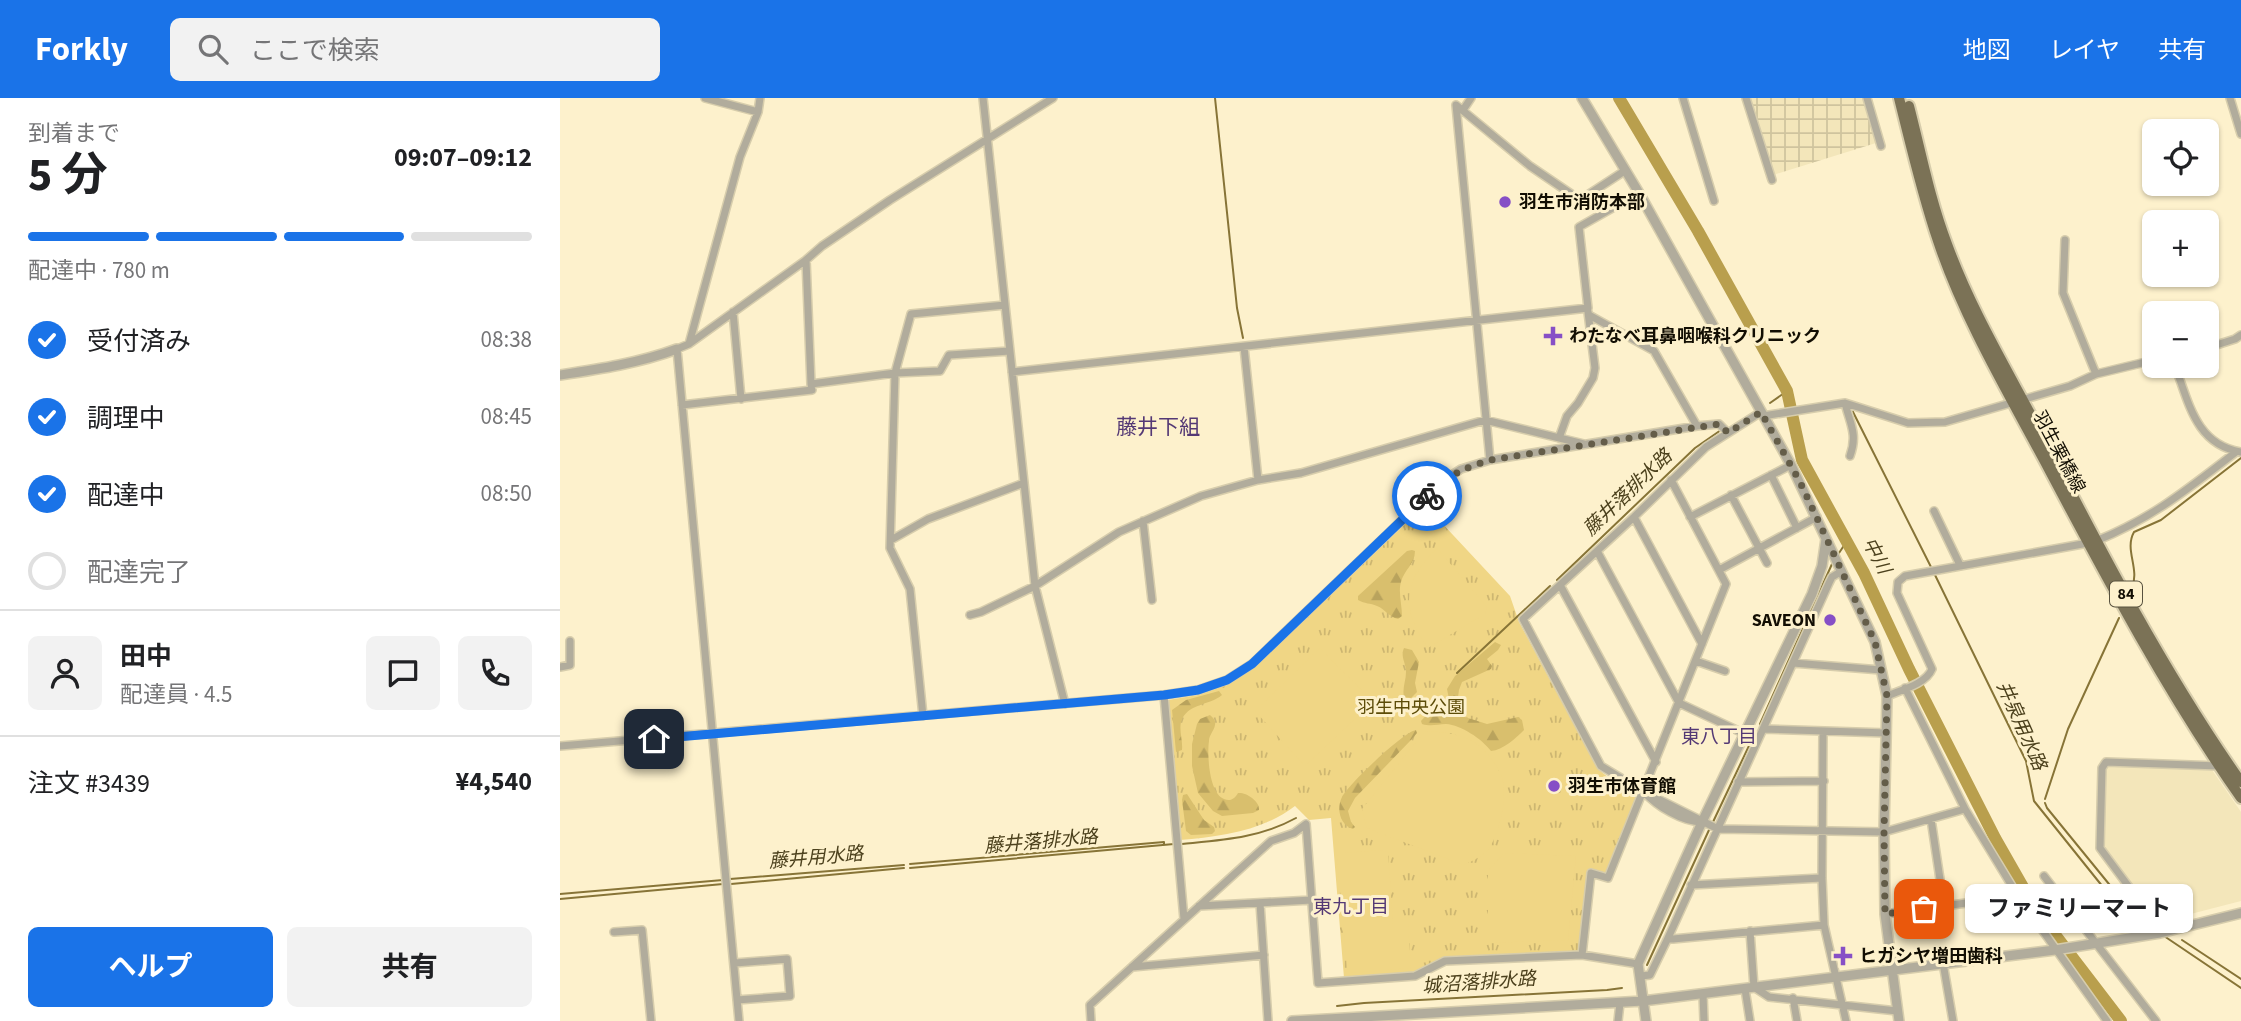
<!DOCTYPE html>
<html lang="ja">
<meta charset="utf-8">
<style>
:root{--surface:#fff;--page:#f2f2f2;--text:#202124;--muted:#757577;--line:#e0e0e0;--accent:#1a73e8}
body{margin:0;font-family:"Source Sans 3","Noto Sans JP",sans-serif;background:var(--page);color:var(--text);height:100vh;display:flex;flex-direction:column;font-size:26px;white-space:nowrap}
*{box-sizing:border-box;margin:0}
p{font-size:23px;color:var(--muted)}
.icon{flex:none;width:38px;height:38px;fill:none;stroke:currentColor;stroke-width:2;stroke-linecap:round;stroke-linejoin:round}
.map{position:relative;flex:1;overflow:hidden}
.details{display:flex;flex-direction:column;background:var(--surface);width:560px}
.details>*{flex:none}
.fabs{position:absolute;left:1582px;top:21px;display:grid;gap:14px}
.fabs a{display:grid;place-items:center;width:77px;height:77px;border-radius:10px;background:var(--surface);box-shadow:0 2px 5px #0004;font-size:35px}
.pin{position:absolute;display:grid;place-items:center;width:60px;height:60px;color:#fff;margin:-30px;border-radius:14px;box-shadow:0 4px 10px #0006}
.courier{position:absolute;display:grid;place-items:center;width:70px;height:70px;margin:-35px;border:5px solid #1a73e8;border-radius:50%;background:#fff;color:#222;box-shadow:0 2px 9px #0007}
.bubble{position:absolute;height:49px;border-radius:10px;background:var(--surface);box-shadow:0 2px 5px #0004;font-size:23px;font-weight:700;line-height:49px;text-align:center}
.headline em{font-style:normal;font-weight:700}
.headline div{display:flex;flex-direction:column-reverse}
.headline{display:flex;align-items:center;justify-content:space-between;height:119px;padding:0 28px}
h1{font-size:46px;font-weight:700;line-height:52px}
.bar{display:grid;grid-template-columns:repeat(4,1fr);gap:10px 7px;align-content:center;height:84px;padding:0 28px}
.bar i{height:9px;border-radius:5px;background:var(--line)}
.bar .current{background:var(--accent)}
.bar p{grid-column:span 4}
.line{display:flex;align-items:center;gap:18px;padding:0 28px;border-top:2px solid var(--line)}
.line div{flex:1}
.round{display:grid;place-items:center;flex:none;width:74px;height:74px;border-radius:10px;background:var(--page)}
ol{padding:0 28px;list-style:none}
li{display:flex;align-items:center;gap:21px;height:77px}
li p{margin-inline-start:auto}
li .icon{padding:7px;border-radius:50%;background:var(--accent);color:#fff;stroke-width:4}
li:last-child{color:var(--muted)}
li i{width:38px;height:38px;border:4px solid var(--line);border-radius:50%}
.action{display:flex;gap:14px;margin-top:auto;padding:14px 28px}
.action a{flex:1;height:80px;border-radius:10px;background:var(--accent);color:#fff;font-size:28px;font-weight:700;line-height:80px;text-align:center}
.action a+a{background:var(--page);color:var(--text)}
header{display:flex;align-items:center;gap:42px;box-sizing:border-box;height:98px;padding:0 35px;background:var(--accent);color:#fff}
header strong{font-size:33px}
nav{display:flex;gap:38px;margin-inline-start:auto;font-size:24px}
.search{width:490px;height:63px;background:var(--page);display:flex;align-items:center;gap:18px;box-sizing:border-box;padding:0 24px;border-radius:10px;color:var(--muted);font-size:26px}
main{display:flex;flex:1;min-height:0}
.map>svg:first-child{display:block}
.built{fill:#f3e6ba}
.industrial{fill:url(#industrial-grid)}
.grass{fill:url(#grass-tufts)}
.forest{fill:url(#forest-firs)}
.pitch{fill:#f0d685}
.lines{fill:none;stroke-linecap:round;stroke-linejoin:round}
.stream{stroke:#877437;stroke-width:2}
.river{stroke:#b99f4d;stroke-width:12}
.minor-casing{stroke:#d7cdac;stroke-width:10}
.tertiary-casing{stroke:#d7cdac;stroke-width:12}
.primary-casing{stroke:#d7cdac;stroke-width:14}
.minor{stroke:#b1ac9c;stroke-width:7}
.tertiary{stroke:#b1ac9c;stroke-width:9}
.primary{stroke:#7b7256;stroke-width:10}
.done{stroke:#645d49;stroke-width:7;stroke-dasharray:0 12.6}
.route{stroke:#1a73e8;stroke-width:9}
.poi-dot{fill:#864fc6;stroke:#fdf1cc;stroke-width:2.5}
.labels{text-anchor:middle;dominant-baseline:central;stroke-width:6;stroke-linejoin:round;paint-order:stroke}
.shield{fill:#fdf1cc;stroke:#58523f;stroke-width:2}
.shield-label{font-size:16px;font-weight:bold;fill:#120e03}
.poi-label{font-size:18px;font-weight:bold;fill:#120e03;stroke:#fdf1cc;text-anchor:start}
.street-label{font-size:18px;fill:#120e03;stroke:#fdf1cc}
.park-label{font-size:18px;fill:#5d4c08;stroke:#fdf1cc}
.water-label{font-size:19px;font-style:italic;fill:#4c411d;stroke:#fdf1cc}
.neighbourhood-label{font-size:19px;fill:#543975;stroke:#fdf1cc}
.quarter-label{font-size:21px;fill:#543975;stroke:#fdf1cc}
</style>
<header>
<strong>Forkly</strong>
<div class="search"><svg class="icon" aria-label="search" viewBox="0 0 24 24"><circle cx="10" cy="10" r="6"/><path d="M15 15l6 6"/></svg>ここで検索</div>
<nav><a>地図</a><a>レイヤ</a><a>共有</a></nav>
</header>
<main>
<section class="details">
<div class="headline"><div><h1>5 分</h1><p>到着まで</p></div><em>09:07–09:12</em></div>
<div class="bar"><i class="current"></i><i class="current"></i><i class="current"></i><i></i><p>配達中 · 780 m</p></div>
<ol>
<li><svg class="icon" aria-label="check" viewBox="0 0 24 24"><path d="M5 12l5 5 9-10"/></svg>受付済み<p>08:38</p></li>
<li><svg class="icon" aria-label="check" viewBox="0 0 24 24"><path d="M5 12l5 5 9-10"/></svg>調理中<p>08:45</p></li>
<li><svg class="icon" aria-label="check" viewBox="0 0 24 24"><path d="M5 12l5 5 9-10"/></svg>配達中<p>08:50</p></li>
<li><i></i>配達完了</li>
</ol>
<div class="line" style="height:126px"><a class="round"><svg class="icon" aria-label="person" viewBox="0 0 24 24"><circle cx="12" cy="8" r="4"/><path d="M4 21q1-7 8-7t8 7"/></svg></a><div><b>田中</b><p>配達員 · 4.5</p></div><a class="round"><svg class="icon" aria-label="chat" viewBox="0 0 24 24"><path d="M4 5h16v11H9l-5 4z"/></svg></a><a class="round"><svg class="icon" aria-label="phone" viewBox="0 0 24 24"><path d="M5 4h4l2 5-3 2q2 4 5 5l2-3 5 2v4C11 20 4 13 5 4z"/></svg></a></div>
<div class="line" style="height:91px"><div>注文 #3439</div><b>¥4,540</b></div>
<div class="action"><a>ヘルプ</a><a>共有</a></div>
</section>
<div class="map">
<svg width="1681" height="923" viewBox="0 0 1681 923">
<defs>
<pattern id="industrial-grid" width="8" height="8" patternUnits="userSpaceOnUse" patternTransform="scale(1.75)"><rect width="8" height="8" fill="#f3e6ba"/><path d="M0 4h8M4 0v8" fill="none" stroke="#cfc49e"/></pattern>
<pattern id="grass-tufts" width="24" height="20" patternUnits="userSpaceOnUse" patternTransform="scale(1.75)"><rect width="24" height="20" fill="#f0d685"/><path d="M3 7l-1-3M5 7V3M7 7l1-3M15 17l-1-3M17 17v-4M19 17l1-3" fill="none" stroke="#cdb671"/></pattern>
<pattern id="forest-firs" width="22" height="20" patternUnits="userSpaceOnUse" patternTransform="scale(1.75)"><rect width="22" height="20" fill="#d9bf6d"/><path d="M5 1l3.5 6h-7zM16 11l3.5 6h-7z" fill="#b9a35d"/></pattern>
</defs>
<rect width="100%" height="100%" fill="#fdf1cc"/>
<path class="built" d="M1548,667L1652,672L1681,714V803L1619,819L1576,794L1542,748L1545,670Z"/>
<path class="industrial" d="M1189,0H1303L1316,45L1213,77Z"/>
<path class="grass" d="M865,407L950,498L959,524L1038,671L1061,690L1077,699L1045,777L1028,771L1019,854L884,860L854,874L784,880L771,720L749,722L735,708C703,733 660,739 620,742L608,602L638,597L667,587L695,569Z"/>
<path class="forest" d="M852,452L855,453C855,466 844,472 841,484C838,494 842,507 842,518L838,521C829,519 825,511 817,508C810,505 805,506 798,502V498L847,453Z
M935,544L941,547L938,552L927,561L932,568L931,571L902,584L899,592L897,607L895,609L890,606L887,591L895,578Z
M844,550L852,552L859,564L855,585L857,594L851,600L844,599C842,590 846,583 846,574C846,564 840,559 844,550Z
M659,593L662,597C649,608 627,605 621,624C619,633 623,643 622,652L616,654L612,612L626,602Z
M889,614L927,626L958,619L962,622L964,632C956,640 943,652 931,653C922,641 901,627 886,626C877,626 872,629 862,626L861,623C868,614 879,615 889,614Z
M650,617C653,620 656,622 655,627C654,633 649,637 649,643C647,657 649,695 664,701C671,704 675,700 678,695C686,694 700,703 699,712L693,715L662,718L653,713L638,695L632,668V646L637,626L640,621Z
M856,632L857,635L851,642L795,700L788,713L791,724L795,729L793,731C780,727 776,711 782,699C788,687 843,634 856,632Z
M627,696L644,722L654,729L655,733L652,736L631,737L626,733L622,702L623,697Z"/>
<path class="pitch" d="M877,450L927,509L925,516L868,550C840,510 843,484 877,450Z
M760,550L813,604L745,668L695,613Z
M865,633C880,634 898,635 912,643C924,649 938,667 942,680C948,698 939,739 927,753C921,759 912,763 904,767L807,730L802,711Z
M822,752L828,754L833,826H848L851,870L791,875V870H787L777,758L784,757V755Z
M944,755L1016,758L1008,842L928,845V773Z"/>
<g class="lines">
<path class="stream" d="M655,0L677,210L683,240
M1210,305L1227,293
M1292,312L1371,469
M1279,455L1287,443
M1375,477L1466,663L1474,703L1559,809L1593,831
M997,482L1135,350L1161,332
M1572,490C1580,470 1564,452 1574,434L1601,422L1681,360
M897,575L990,488
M1200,626L1272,466
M1485,701L1508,631L1559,520
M1485,705L1487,710L1562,802L1592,824
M1153,724L1196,633
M622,746C662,742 700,740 736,720
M350,766L604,744V747
M350,770L614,746
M170,781L344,767
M171,786L344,770
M0,796L163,782
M0,801L163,786
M1604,838L1681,890
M1622,842L1681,881
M1087,867L1149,732
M777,908L804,905L1047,892L1062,890"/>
<path class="river" d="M1059,0L1138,133L1227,293L1242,362L1304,475L1349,571L1435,740L1476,812L1561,923"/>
<defs>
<path id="minor" d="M145,0L198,14
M423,0L475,488L505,606
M1123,0L1154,103
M1186,0L1212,82
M1307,0L1321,48
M1670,0L1681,36
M903,12L911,0
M1505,142L1503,195L1536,276
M246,162L251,286
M173,214L181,301
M1029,217L1094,253L1137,328
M129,246L180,59L198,14L200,0
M684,249L698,382
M1647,250L1675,241L1681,237
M1615,268C1629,305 1636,347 1681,354
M452,274L1028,210L1019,129L1079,95
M1285,305C1290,326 1298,336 1290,358
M122,307L252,292L251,286L335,275L380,273L389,257L450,253
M1203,318L1285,305L1348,325L1385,324L1510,288L1536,276L1594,262
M999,340L1007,318L1018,305L1033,280L1035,270L1028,214
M930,362L896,7L970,68L1020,102L1066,72
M1211,377L1237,430
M1171,397L1207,465
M1374,413L1400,467
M1074,419L1142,546
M1130,419L1231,367
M583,423L592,502
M331,442L368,421L464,385
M1536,443C1593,420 1629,390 1676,354
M1037,453L1119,605L1185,636
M1159,472L1257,419
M1000,487L1096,664
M410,517L421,514L475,488L559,434L641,398L698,382L741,375L925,322L1024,346
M1136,563L1165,573
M1233,565L1321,572
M0,569L10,567V543
M1345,590L1405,711
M604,597L624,821
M1327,598C1341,592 1366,586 1372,571L1337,495L1338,484L1345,478L1528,445
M363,618L350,491L330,450L335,275L351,216L445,207
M1203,631L1269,485L1272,479L1282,473
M1263,633L1262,780L1264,827L1286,923
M0,648L604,597L638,592L667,582L692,566L884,382L901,371L930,362L1137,328L1159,326L1168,335
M1178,684L1264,683
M1084,694L1041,668L963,521L1074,419L1146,349L1201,314
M1371,721L1384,808
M1142,724C1122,724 1097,708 1084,694L1158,731L1324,734L1405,711L1458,798L1547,923
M1484,778L1596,923
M1131,787L1262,780
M700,805L708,923
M639,808L752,802
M1325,816L1458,798
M1622,829L1575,797L1540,750L1542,670L1546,664L1659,668
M1190,833L1194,889L1209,899L1337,913
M54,834L82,832L91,923
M1108,840L1203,631L1327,635
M1022,857L1031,775L1048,780L1166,486L1111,382
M175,865L227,861L230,898L177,902
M1383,865L1393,923
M572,869L704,857
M1081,878L1090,877L1108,840L1113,841L1264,827
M1185,891L1190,923
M1143,896L1144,923
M1233,900L1237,923
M179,923L117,251L129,246L246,162L262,148L330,102L493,0
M531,923L530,907L711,743L734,735L746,726L758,885L855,878L885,863L1022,857L1078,866
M1058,923L1060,905"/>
<path id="tertiary" d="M1022,0L1079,95L1231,367L1315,544L1327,598L1324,734L1325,816L1339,923
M0,277C40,271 79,265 117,251
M732,923L1083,903L1495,852L1600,835L1681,815
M1086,923L1078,866L1082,857L1142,724L1252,496L1262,468L1266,441"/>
<path id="primary" d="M1339,0C1351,48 1362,96 1378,143C1403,218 1447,293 1484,362C1545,477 1606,593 1681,700
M1349,8C1361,54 1370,102 1387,146C1411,212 1448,273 1481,336C1542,455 1604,574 1681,684"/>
</defs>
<use href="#minor" class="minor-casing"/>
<use href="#tertiary" class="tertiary-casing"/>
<use href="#primary" class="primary-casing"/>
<use href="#minor" class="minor"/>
<use href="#tertiary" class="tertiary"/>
<use href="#primary" class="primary"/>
</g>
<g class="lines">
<path class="done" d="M867,398C888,377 902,371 930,362L1159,326L1168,335L1201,314L1240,384L1315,544L1327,598L1324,734L1325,816L1364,811"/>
<path class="route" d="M94,641L604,597L638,592L667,582L692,566L867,398"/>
</g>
<g class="poi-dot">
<circle cx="945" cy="104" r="7"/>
<path d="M989.5 227.5h7v7h7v7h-7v7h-7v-7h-7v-7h7z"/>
<circle cx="1270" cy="522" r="7"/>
<circle cx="994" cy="688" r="7"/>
<path d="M1279.5 847.5h7v7h7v7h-7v7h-7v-7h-7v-7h7z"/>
</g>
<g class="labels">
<rect class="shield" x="1550" y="483.5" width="32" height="25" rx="5"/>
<g class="shield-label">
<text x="1566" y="496">84</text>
</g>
<g class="poi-label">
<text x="959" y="104">羽生市消防本部</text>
<text x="1009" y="238">わたなべ耳鼻咽喉科クリニック</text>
<text x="1256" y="522" text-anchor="end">SAVEON</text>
<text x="1008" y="688">羽生市体育館</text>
<text x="1299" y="858">ヒガシヤ増田歯科</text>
</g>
<g class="street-label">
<text transform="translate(1499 354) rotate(62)">羽生栗橋線</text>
</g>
<g class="park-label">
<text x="851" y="609">羽生中央公園</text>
</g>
<g class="water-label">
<text transform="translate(1068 395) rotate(-44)">藤井落排水路</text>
<text transform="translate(1316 458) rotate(62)">中川</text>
<text transform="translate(1461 628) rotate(66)">井泉用水路</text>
<text transform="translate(481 744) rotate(-5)">藤井落排水路</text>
<text transform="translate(256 760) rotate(-5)">藤井用水路</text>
<text transform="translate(919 885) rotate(-4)">城沼落排水路</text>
</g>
<g class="neighbourhood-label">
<text x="1159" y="639">東八丁目</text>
<text x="791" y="809">東九丁目</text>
</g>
<g class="quarter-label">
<text x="598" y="329">藤井下組</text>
</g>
</g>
</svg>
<div class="fabs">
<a><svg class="icon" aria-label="locate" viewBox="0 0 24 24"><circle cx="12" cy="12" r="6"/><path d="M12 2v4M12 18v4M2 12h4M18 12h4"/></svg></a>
<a>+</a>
<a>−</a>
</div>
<div class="pin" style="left:1364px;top:811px;background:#ea580c"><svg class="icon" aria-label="bag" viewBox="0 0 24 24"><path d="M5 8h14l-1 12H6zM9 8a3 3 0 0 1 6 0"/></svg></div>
<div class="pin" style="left:94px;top:641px;background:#1f2937"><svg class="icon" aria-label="home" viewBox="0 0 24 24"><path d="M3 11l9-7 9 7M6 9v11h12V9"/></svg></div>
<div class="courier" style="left:867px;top:398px"><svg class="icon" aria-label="bike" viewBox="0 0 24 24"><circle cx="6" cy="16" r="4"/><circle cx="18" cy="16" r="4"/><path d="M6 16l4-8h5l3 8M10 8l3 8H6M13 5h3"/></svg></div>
<div class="bubble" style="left:1405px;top:786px;width:228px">ファミリーマート</div>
</div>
</main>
